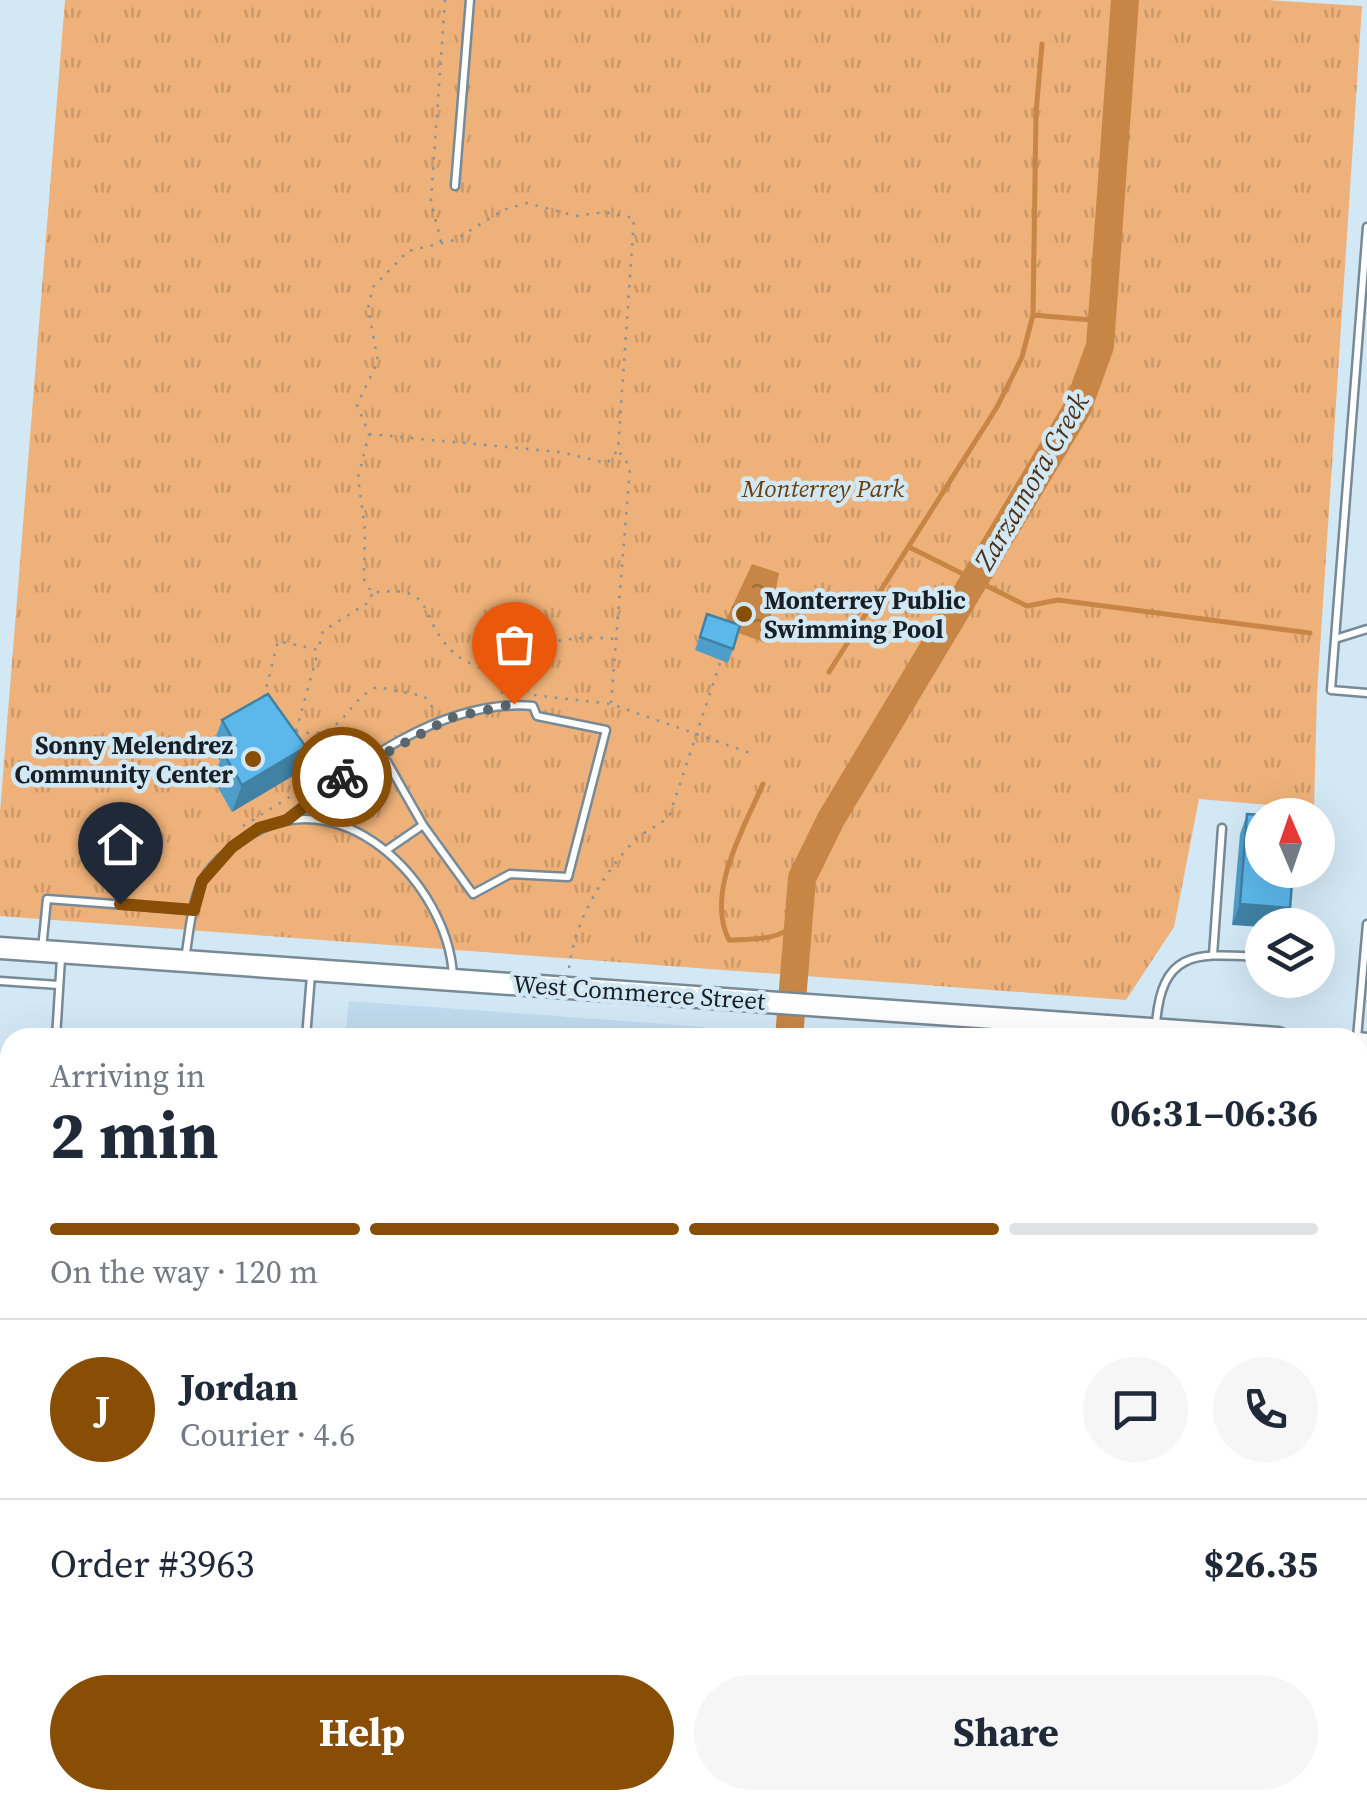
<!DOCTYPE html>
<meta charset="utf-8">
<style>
:root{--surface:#fff;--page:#f6f6f7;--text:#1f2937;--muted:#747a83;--line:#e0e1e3;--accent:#884e05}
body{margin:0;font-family:"Source Serif 4",serif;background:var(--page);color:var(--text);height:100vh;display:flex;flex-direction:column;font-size:38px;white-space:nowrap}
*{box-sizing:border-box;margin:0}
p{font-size:32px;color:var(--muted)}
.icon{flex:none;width:55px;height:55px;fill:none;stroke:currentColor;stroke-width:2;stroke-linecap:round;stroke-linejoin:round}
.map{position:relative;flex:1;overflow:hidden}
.sheet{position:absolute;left:0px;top:1028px;width:1368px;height:782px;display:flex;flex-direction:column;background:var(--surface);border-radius:30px 30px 0 0;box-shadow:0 10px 40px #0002}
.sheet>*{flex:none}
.needle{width:65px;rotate:358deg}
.fabs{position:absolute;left:1245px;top:798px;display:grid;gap:20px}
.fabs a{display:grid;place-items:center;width:90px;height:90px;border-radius:50%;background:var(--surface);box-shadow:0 10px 40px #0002;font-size:50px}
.pin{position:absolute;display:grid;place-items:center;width:85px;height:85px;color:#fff;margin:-102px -42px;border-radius:50% 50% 50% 0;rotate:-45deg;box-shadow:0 0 10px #0007}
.pin .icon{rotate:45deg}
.courier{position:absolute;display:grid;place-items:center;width:100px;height:100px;margin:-50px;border:8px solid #884e05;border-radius:50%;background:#fff;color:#222;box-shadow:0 2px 12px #0007}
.summary em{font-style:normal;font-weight:700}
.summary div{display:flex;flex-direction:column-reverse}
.summary{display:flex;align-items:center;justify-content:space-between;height:170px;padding:0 50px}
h1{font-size:65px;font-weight:700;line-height:75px}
.bar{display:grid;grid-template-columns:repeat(4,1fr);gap:15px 10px;align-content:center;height:120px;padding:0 50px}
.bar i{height:12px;border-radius:8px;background:var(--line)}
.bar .on{background:var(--accent)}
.bar p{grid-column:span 4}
.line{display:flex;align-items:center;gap:25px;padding:0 50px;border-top:2px solid var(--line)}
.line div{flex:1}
.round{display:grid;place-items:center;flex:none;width:105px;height:105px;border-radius:52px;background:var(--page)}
.action{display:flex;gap:20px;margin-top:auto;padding:20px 50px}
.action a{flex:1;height:115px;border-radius:60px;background:var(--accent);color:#fff;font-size:40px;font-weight:700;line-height:115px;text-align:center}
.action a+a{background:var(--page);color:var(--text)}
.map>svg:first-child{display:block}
.built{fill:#c0dbed}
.grass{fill:#eeb179}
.park{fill:url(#park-tufts)}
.water{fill:url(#water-ripples)}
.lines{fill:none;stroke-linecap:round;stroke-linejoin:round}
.stream{stroke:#c88646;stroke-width:5}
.river{stroke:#c88646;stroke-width:28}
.service-casing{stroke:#778a96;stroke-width:11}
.minor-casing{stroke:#778a96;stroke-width:19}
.secondary-casing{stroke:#778a96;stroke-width:25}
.path{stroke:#84939d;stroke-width:2.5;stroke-dasharray:2.5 8;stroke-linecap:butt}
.service{stroke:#fff;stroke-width:6}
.minor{stroke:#fff;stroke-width:14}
.secondary{stroke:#fff;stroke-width:20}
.wall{fill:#4f9eca}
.shaded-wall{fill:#4081a4}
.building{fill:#5cb8eb;stroke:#4081a4;stroke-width:2.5}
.done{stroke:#59666e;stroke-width:10;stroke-dasharray:0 18}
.route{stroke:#884e05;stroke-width:12}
.poi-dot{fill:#884e05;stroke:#d3e8f5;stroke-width:4}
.labels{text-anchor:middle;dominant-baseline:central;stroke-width:9;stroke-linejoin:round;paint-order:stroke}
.park-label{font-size:25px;font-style:italic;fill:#6a3e0c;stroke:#d3e8f5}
.poi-label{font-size:25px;font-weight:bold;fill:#182025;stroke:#d3e8f5;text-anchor:start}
.street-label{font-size:25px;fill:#182025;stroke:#d3e8f5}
.water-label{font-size:28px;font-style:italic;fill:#4f3217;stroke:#d3e8f5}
</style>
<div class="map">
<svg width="1367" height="1809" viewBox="0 0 1367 1809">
<defs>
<pattern id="park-tufts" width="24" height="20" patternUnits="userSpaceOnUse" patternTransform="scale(2.5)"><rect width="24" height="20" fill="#eeb179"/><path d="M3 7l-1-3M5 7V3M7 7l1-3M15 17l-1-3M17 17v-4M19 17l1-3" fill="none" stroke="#cb9868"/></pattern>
<pattern id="water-ripples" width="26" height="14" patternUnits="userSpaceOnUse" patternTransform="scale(2.5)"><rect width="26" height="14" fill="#c88646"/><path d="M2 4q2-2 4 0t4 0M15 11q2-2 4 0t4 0" fill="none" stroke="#a16d3a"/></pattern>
</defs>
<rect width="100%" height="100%" fill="#d3e8f5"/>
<path class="built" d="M349,1001L705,1027L700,1038L345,1037Z
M0,1368L10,1369V1747L0,1757Z"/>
<path class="grass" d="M10,1767V1800H452L433,1809H0V1777Z"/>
<path class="park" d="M65,0H1268L1362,6L1317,694L1314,809L1199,799L1174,927L1126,1000L0,916V812Z"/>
<path class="water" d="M752,564L779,573L767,637L761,641L727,629L724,624Z"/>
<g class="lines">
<path class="stream" d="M1033,315L1103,321
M909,547L1027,606L1058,600L1310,633
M829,672L997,407L1022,357L1033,315L1036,113L1042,44
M763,784C744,828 705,893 729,940C753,939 777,941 796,924"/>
<path class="river" d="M789,1038L802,878L831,819L1078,407L1100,346L1125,0
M92,1809L101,1800"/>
<defs>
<path id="service" d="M455,186L470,0
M1367,227L1331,690L1367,693
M1335,639L1367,629
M287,819C355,766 442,698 533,706L537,716L606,730L568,877L510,874L473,894L423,825L382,753
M388,849L423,825
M42,949L47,899L194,910
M1213,955L1222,828
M185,959C189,935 191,906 201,883C209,867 229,849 244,839C338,773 448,883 453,976
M0,981L59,985
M1156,1024C1162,947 1199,954 1262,957
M56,1038L61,958
M306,1038L311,975
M1357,1038L1367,924
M0,1103L10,1104
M1358,1243L1363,1171
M0,1318L10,1319"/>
<path id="minor" d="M1358,1268L1367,1269
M1358,1457H1367
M1358,1641L1367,1642
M940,1800L1070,1809
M572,1809V1800"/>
<path id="secondary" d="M0,948L1278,1038
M1358,1043L1367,1044"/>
</defs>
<use href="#service" class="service-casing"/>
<use href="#minor" class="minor-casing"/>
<use href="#secondary" class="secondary-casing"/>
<path class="path" d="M441,242L431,201L445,0
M369,434L560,452L607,463L618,450L634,218L605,212L576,216L527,203L503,210L455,240L408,251L373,287L368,308L378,361L357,405L369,434L358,477L365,530L364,579L372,593C439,583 416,617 453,652C465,664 488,670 504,677
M502,694C507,639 573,635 615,639
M534,695L611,704L753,754
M264,697L278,641L318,650L323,631L369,602L372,594
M611,703L630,467L618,450
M296,731C344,743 344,701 377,687L424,696L436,712
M296,731L318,652
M297,771L306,786
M243,826L325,775
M569,968C575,921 601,877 633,842C644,830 659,828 670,814L721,660"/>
<use href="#service" class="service"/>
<use href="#minor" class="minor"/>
<use href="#secondary" class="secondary"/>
</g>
<path class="wall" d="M707,614L733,649L728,663L695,650Z
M222,720L306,747L296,774L232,812L213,779L220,761L212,747Z
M1247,814L1262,870L1232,925L1240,834Z"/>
<path class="shaded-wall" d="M306,747L296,774L232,812L242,785Z
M1240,904L1290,908L1284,925H1262V927L1232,925Z"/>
<path class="building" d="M707,614L740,625L733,649L700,637Z
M268,694L306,747L242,785L223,752L236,745L222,720Z
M1247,814L1262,815V870H1293L1290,908L1240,904Z"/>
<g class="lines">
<path class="done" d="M342,777L450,718L514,704"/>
<path class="route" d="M120,904L194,910L202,881L232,847L259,828L287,820L342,777"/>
</g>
<g class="poi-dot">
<circle cx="744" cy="614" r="10"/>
<circle cx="253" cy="759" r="10"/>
</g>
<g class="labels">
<g class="park-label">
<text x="823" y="488">Monterrey Park</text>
</g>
<g class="poi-label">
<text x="764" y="600">Monterrey Public<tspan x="764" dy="29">Swimming Pool</tspan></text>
<text x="233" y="745" text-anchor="end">Sonny Melendrez<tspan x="233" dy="29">Community Center</tspan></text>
</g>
<g class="street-label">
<text transform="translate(639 992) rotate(4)">West Commerce Street</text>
</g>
<g class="water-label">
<text transform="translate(1031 481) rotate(-60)">Zarzamora Creek</text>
</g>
</g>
</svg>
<div class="fabs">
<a><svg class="needle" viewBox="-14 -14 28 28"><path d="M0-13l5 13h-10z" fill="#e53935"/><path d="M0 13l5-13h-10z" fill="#747a83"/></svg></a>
<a><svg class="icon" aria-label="layers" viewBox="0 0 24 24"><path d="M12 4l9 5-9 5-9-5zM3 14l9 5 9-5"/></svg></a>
</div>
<div class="pin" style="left:514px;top:704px;background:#ea580c"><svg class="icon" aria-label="bag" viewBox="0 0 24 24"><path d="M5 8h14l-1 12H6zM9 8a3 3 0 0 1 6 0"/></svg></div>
<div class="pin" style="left:120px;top:904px;background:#1f2937"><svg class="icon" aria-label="home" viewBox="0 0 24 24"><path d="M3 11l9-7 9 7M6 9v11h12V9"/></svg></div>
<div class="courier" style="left:342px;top:777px"><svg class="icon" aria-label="bike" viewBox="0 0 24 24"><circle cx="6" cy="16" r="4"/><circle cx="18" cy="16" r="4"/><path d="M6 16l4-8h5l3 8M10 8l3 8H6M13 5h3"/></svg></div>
<section class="sheet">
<div class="summary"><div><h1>2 min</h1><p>Arriving in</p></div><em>06:31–06:36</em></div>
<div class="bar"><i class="on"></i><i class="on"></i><i class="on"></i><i></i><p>On the way · 120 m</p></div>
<div class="line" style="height:180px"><b class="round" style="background:var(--accent);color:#fff">J</b><div><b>Jordan</b><p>Courier · 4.6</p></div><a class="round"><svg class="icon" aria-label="chat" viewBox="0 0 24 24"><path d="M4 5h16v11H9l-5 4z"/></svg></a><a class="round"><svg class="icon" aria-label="phone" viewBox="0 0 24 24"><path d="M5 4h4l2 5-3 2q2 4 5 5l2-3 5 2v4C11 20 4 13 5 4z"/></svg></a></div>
<div class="line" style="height:130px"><div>Order #3963</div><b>$26.35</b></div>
<div class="action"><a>Help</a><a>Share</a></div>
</section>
</div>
